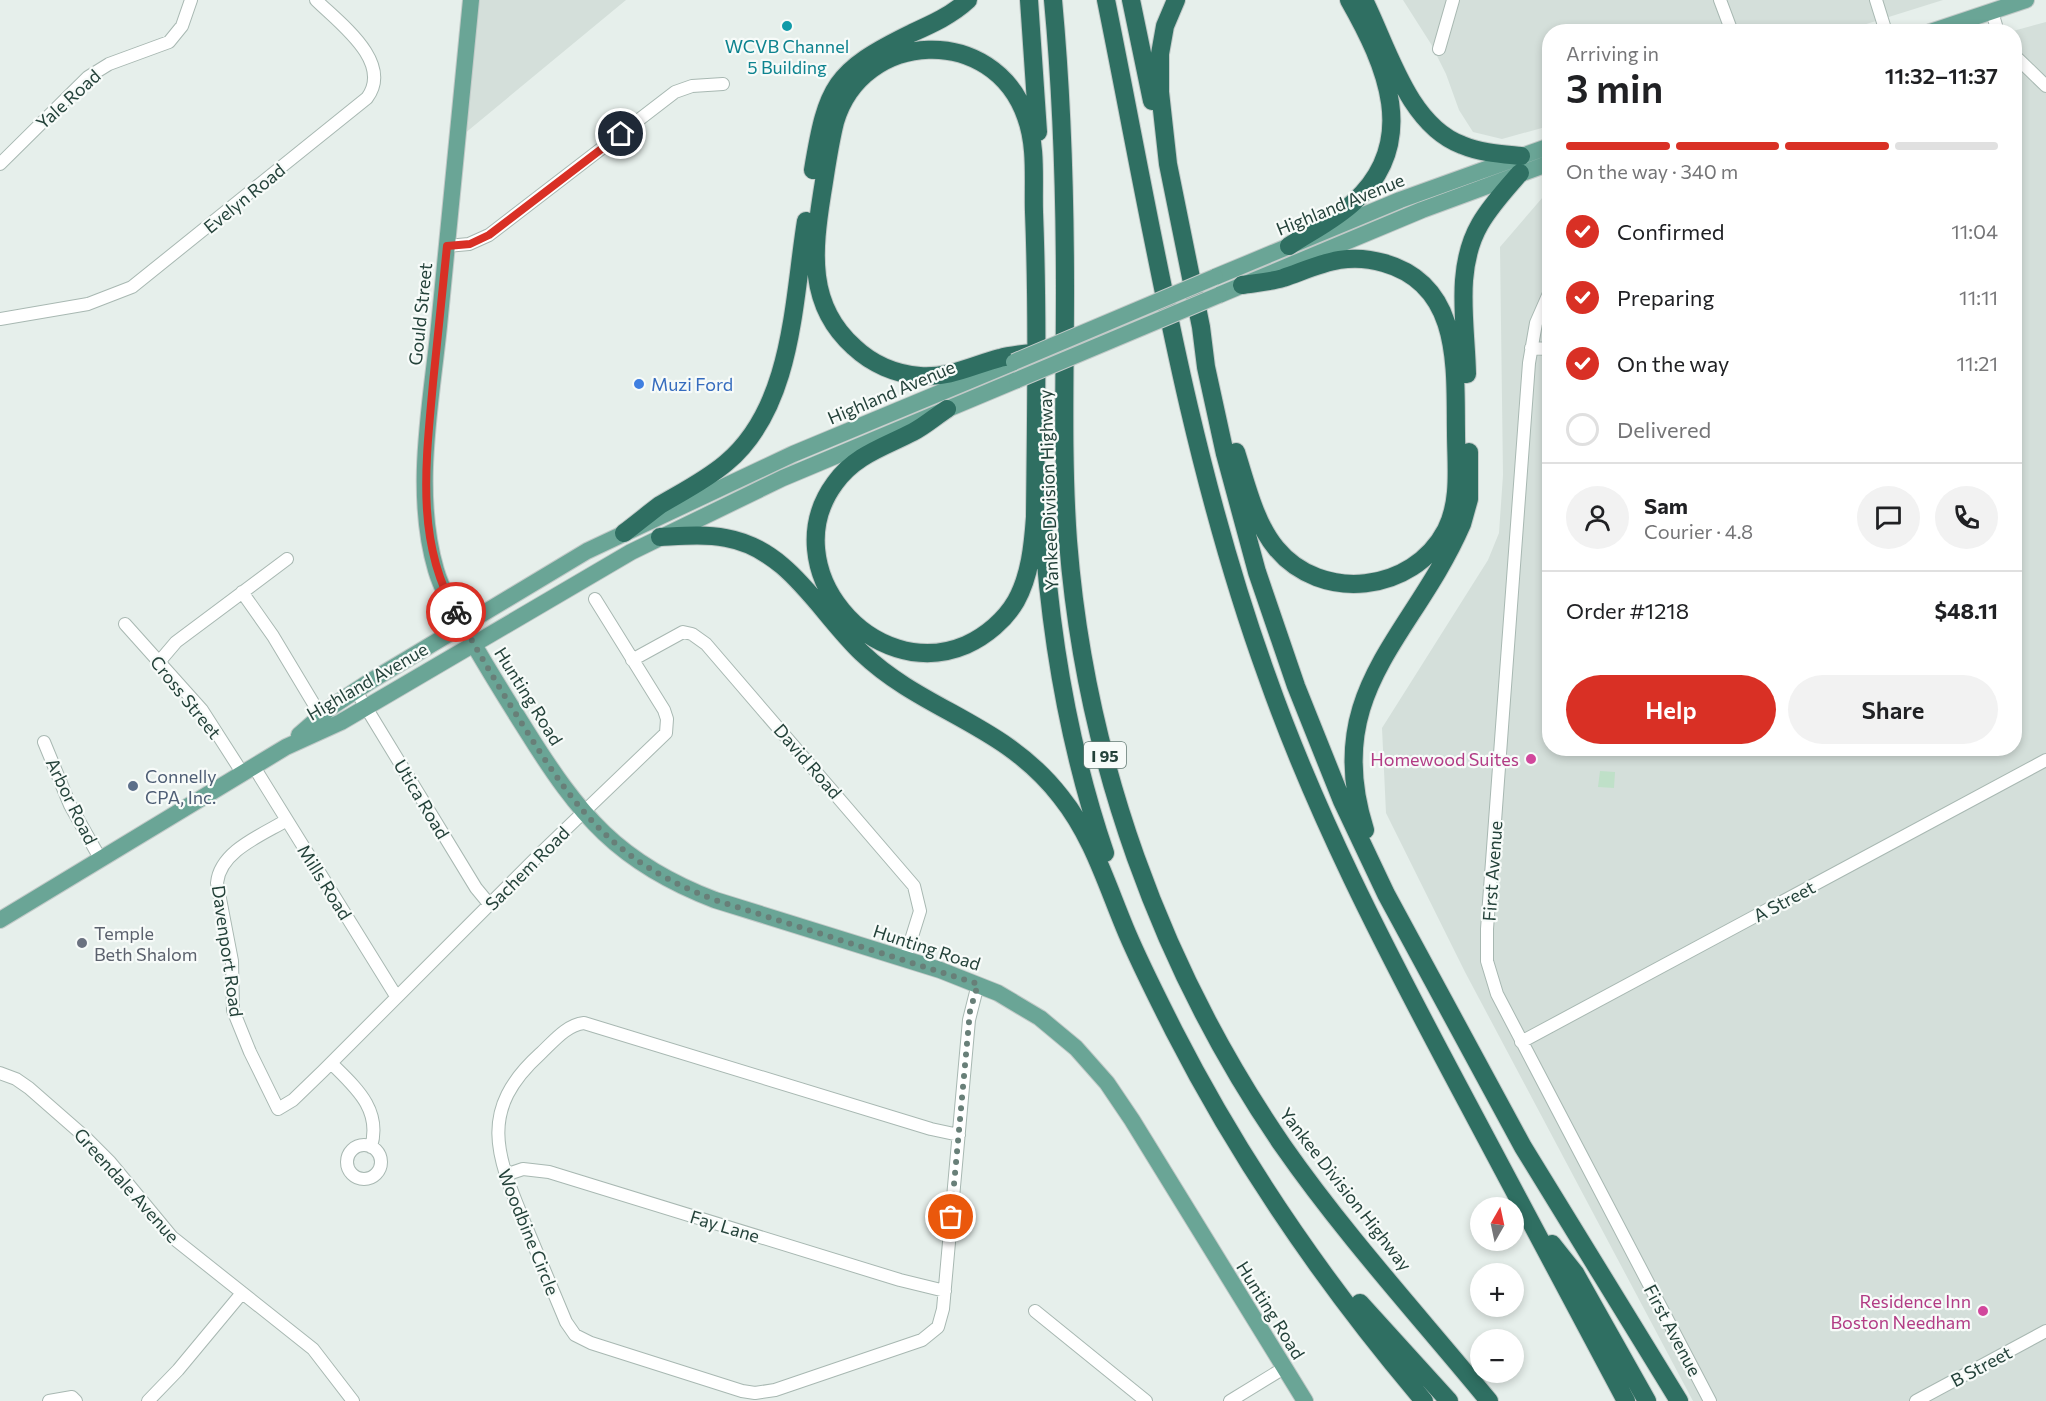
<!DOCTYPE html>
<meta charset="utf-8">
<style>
:root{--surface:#fff;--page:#f2f2f2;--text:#202124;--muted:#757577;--line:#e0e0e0;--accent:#d93025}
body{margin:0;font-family:Commissioner,sans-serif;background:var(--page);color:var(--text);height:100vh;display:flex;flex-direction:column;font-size:22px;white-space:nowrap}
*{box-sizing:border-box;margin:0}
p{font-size:20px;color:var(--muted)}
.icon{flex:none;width:33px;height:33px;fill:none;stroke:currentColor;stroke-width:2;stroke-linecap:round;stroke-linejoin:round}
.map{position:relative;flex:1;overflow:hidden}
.drawer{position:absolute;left:1542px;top:24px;width:480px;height:732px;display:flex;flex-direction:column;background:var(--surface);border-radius:24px;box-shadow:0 3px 9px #0003}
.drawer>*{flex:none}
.needle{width:39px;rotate:9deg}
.controls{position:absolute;left:1470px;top:1197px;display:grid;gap:12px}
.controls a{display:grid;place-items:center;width:54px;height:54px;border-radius:50%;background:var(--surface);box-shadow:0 3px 9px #0003;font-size:30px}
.pin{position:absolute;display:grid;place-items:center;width:51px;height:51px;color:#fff;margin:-26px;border:3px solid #fff;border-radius:50%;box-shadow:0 2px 6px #0007}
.courier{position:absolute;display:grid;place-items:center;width:60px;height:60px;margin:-30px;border:4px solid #d93025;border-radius:50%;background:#fff;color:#222;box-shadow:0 2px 8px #0007}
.summary em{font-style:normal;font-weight:600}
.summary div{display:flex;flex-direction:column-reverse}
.summary{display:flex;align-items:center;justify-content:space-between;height:102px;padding:0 24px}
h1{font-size:39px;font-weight:600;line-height:45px}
.bar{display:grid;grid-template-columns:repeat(4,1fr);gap:9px 6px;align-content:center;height:72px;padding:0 24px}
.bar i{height:8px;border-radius:4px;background:var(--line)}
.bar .on{background:var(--accent)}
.bar p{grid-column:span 4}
.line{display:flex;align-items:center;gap:15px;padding:0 24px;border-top:2px solid var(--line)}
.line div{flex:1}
.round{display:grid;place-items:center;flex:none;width:63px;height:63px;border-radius:32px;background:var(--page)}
ol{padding:0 24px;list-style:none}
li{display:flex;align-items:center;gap:18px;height:66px}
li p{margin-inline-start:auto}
li .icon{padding:6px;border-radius:50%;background:var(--accent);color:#fff;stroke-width:4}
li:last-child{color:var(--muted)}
li i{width:33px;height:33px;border:3px solid var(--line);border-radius:50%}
.cta{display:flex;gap:12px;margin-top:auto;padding:12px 24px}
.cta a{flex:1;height:69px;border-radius:36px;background:var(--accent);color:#fff;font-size:24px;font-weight:600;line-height:69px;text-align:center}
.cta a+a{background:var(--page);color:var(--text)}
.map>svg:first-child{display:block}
.built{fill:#d4dfda}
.grass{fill:#bfe0c8}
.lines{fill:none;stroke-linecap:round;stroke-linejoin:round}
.minor-casing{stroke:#a8b8b2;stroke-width:14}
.major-casing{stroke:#c2cac8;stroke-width:18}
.highway-casing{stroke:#c2cac8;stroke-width:20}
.minor{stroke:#fff;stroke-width:12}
.major{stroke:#6aa596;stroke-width:16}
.highway{stroke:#2f6f62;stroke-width:18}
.major-bridge-casing{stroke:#c2cac8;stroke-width:18;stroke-linecap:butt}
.major-bridge{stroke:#6aa596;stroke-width:16}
.done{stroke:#687f78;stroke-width:6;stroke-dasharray:0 10.8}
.route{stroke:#d93025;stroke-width:8}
.culture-dot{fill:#0f9aa8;stroke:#f7fbf9;stroke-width:2}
.shop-dot{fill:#3f7fe0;stroke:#f7fbf9;stroke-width:2}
.hotel-dot{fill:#d1479c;stroke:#f7fbf9;stroke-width:2}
.service-dot{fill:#5c6f8a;stroke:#f7fbf9;stroke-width:2}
.worship-dot{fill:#6b7280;stroke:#f7fbf9;stroke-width:2}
.labels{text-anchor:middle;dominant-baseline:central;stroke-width:4.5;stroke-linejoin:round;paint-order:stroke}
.shield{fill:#f7fbf9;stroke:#637a73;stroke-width:1.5}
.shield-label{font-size:16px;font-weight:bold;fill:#24423a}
.culture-label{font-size:18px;fill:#0d838f;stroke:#f7fbf9}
.street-label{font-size:18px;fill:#24423a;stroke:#f7fbf9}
.shop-label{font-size:18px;fill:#366cbe;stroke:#f7fbf9;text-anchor:start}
.hotel-label{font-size:18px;fill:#b23c85;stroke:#f7fbf9;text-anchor:end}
.service-label{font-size:18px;fill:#4e5e75;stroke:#f7fbf9;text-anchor:start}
.worship-label{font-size:18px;fill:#5b616d;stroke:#f7fbf9;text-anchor:start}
</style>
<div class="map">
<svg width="2046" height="1401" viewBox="0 0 2046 1401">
<rect width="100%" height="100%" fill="#e6efeb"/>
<path class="built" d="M477,0H626L464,134Z
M1403,0H1943L1844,31L1550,32L1549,126L1502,139L1473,132L1459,110L1446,74L1431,44Z
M2046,22V1401H1693L1465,972L1386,813L1382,728L1488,560L1499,533L1503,475L1500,247L1549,190L1550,748H2014L2013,31Z"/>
<path class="grass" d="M1600,771L1615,772L1614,788L1598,787Z"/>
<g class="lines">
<defs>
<path id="minor" d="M1720,0L1732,32
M1876,0L1886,32
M1992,12L1998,32
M1439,49L1453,0
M2014,55L2046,86
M0,164L88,77L109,64L169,42L182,26L191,0
M447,246L469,244L489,235L675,92L692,86L723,84
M1550,291L1536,323L1529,363L1487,929V961L1497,994L1710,1401
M0,319L88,304L132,287L367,98C394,62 338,22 316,0
M1531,348L1550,349
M242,592L273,636L321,716
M125,624L202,710L243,774
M632,660L683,632L692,634L706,644L914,886L920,911L905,959
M159,662L176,642L287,559
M356,691L476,888L490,905
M44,742L70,805L101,860
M254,767L396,996
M287,820C262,835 220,851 217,883L232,961L233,1010L250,1052L278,1109L293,1100L323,1071L543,851L666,733L667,719L664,710L595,599
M1521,1042L2046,760
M331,1063C355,1087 382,1109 371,1147
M0,1073L16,1079L29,1088L85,1137L110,1162L172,1237L313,1349L353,1401
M959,1135L931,1129L584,1023C566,1025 553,1042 540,1054C477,1111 497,1156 525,1224C539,1257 552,1289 566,1322L575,1335L591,1343L742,1391L755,1393L775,1390L922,1340L938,1327L943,1309L969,1020L978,984
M347 1162a17 17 0 1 1 34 0a17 17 0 1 1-34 0Z
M505,1175L523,1169L549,1172L900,1280L945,1291
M1035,1311L1146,1401
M49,1401L72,1397L76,1401
M148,1401L178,1370L242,1293
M1230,1401L1284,1368
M1916,1401L2046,1331"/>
<path id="major" d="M471,0C460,109 450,217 439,326C431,404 413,492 436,570C443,594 458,616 470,638C488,669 507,700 526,730C579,815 618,863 715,900L940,970L998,993L1040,1018L1076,1048L1107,1083L1132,1120L1305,1401
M1930,32L2026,0
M1215,277L1400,200L1550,146
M1219,295L1422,210L1550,163
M299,735L331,707L369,682L587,551L793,454L1014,362
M0,920L286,747L341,722L631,552L783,478L1017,380"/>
<path id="highway" d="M1029,0L1038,132
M1053,0C1062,96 1065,193 1065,290C1065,373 1062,458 1068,541C1085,757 1160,967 1283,1146C1345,1235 1420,1317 1489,1401
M1106,0C1152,227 1188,458 1267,676C1316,815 1383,944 1452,1074C1510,1183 1568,1292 1626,1401
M1131,0L1152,101
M1176,0L1165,26L1160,54V92L1168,164L1201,327L1206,367L1225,454L1257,572L1296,686L1342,801L1386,894L1523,1147L1679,1401
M1364,0C1388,48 1408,125 1462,145C1481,153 1501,154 1521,156
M813,170C827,86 834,71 912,33C932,24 952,15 968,0
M1289,246C1310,232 1335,220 1354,202C1420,142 1386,65 1349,0
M1467,374C1466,324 1454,269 1480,224C1491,205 1506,189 1520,173
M947,409C936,416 925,426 913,432C884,447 855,455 835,483C773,567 872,685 966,645C986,636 1005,620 1016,601C1030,576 1033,545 1035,517C1036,415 1038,314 1034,212C1033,181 1037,147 1026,117C994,24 862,29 835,122C829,146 826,170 822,194C813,251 807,305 854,347C872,364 896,374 920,376C950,378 973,365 1000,358C1010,355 1022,354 1032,353
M1236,452C1246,483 1255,523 1276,548C1321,603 1413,593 1446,530C1461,500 1456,465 1456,432C1455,368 1462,285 1384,263C1344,251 1318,266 1283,278C1270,282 1255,283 1242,285
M1043,524C1050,636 1069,747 1105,853
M624,533C636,524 648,514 660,505C682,492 706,480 726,463C793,407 793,302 806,221
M660,537C682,536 704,534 726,538C789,549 819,612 862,653C924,712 1004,723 1061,797C1093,837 1107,886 1127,933C1141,966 1158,999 1174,1031C1241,1162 1329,1289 1424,1401
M1365,830C1321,691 1413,637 1462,524L1469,499V452
M1552,1244L1575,1273L1647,1401
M1360,1303L1449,1401"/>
</defs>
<use href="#minor" class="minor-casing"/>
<use href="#major" class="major-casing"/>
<use href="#highway" class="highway-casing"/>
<use href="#minor" class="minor"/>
<use href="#major" class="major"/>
<use href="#highway" class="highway"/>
<defs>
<path id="major-bridge" d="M1014,362L1215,277
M1017,380L1219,295"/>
</defs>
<use href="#major-bridge" class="major-bridge-casing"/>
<use href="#major-bridge" class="major-bridge"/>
</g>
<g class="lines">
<path class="done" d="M456,612C478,652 501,691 526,730C579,815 618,863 715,900L978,984L970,1011L951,1217"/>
<path class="route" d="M456,612C415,542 426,461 433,383C438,338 442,292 447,246L470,244L489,235L621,134"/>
</g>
<circle class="culture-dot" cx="787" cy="26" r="6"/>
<circle class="shop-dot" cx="639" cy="384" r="6"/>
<g class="hotel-dot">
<circle cx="1531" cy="759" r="6"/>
<circle cx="1983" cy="1311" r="6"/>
</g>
<circle class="service-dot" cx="133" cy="786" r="6"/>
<circle class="worship-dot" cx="82" cy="943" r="6"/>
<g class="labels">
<rect class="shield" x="1084" y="742" width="42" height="26" rx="4.5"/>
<g class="shield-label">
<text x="1105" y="755">I 95</text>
</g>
<g class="culture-label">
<text x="787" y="46">WCVB Channel<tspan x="787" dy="21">5 Building</tspan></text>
</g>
<g class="street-label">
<text transform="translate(68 99) rotate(-42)">Yale Road</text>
<text transform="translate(244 198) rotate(-39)">Evelyn Road</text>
<text transform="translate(1340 204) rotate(-22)">Highland Avenue</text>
<text transform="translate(420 314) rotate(-84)">Gould Street</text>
<text transform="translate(891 392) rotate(-23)">Highland Avenue</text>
<text transform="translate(1048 490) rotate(-92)">Yankee Division Highway</text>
<text transform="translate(367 681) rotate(-30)">Highland Avenue</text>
<text transform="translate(529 696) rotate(58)">Hunting Road</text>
<text transform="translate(186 697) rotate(51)">Cross Street</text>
<text transform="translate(808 761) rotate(49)">David Road</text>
<text transform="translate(422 799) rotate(59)">Utica Road</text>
<text transform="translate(72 801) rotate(64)">Arbor Road</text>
<text transform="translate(527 868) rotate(-45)">Sachem Road</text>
<text transform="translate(1492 871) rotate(-86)">First Avenue</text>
<text transform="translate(325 882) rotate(58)">Mills Road</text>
<text transform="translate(1784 901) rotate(-28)">A Street</text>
<text transform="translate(927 947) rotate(18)">Hunting Road</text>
<text transform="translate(228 951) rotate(82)">Davenport Road</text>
<text transform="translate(127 1185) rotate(48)">Greendale Avenue</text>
<text transform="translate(1346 1189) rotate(52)">Yankee Division Highway</text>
<text transform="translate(725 1226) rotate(17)">Fay Lane</text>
<text transform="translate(529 1232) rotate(68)">Woodbine Circle</text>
<text transform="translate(1271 1310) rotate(58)">Hunting Road</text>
<text transform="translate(1673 1330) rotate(62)">First Avenue</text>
<text transform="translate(1981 1366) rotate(-28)">B Street</text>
</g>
<g class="shop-label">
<text x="651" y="384">Muzi Ford</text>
</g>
<g class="hotel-label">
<text x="1519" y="759">Homewood Suites</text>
<text x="1971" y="1301">Residence Inn<tspan x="1971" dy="21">Boston Needham</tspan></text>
</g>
<g class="service-label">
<text x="145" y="776">Connelly<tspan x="145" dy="21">CPA, Inc.</tspan></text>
</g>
<g class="worship-label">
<text x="94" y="933">Temple<tspan x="94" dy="21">Beth Shalom</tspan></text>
</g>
</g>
</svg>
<div class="controls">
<a><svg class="needle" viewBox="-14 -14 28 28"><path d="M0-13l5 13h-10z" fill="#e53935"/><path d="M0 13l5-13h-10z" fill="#757577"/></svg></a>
<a>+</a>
<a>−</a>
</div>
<div class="pin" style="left:951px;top:1217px;background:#ea580c"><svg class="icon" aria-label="bag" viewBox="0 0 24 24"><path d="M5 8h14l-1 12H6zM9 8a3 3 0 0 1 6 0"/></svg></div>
<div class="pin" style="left:621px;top:134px;background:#1f2937"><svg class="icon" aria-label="home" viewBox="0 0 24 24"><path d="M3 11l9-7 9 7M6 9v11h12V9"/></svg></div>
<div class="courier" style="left:456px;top:612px"><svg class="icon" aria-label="bike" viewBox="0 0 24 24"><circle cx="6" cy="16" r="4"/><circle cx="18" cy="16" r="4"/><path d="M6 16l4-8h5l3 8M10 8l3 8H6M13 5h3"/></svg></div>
<section class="drawer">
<div class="summary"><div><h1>3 min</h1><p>Arriving in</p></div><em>11:32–11:37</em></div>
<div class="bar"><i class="on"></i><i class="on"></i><i class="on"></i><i></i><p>On the way · 340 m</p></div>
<ol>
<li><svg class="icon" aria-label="check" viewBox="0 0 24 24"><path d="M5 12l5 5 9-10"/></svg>Confirmed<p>11:04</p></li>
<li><svg class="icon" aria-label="check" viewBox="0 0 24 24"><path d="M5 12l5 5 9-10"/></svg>Preparing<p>11:11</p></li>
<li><svg class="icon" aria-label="check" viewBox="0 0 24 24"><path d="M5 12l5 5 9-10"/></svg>On the way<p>11:21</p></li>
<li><i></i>Delivered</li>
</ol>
<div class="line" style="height:108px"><a class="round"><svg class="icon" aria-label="person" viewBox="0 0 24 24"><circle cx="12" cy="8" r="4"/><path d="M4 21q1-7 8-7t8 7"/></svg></a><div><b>Sam</b><p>Courier · 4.8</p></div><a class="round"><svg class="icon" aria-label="chat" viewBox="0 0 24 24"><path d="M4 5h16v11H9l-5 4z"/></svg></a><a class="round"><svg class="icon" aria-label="phone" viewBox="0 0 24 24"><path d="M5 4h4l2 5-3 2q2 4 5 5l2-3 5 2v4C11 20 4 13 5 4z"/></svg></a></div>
<div class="line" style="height:78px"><div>Order #1218</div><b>$48.11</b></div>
<div class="cta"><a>Help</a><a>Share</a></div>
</section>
</div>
